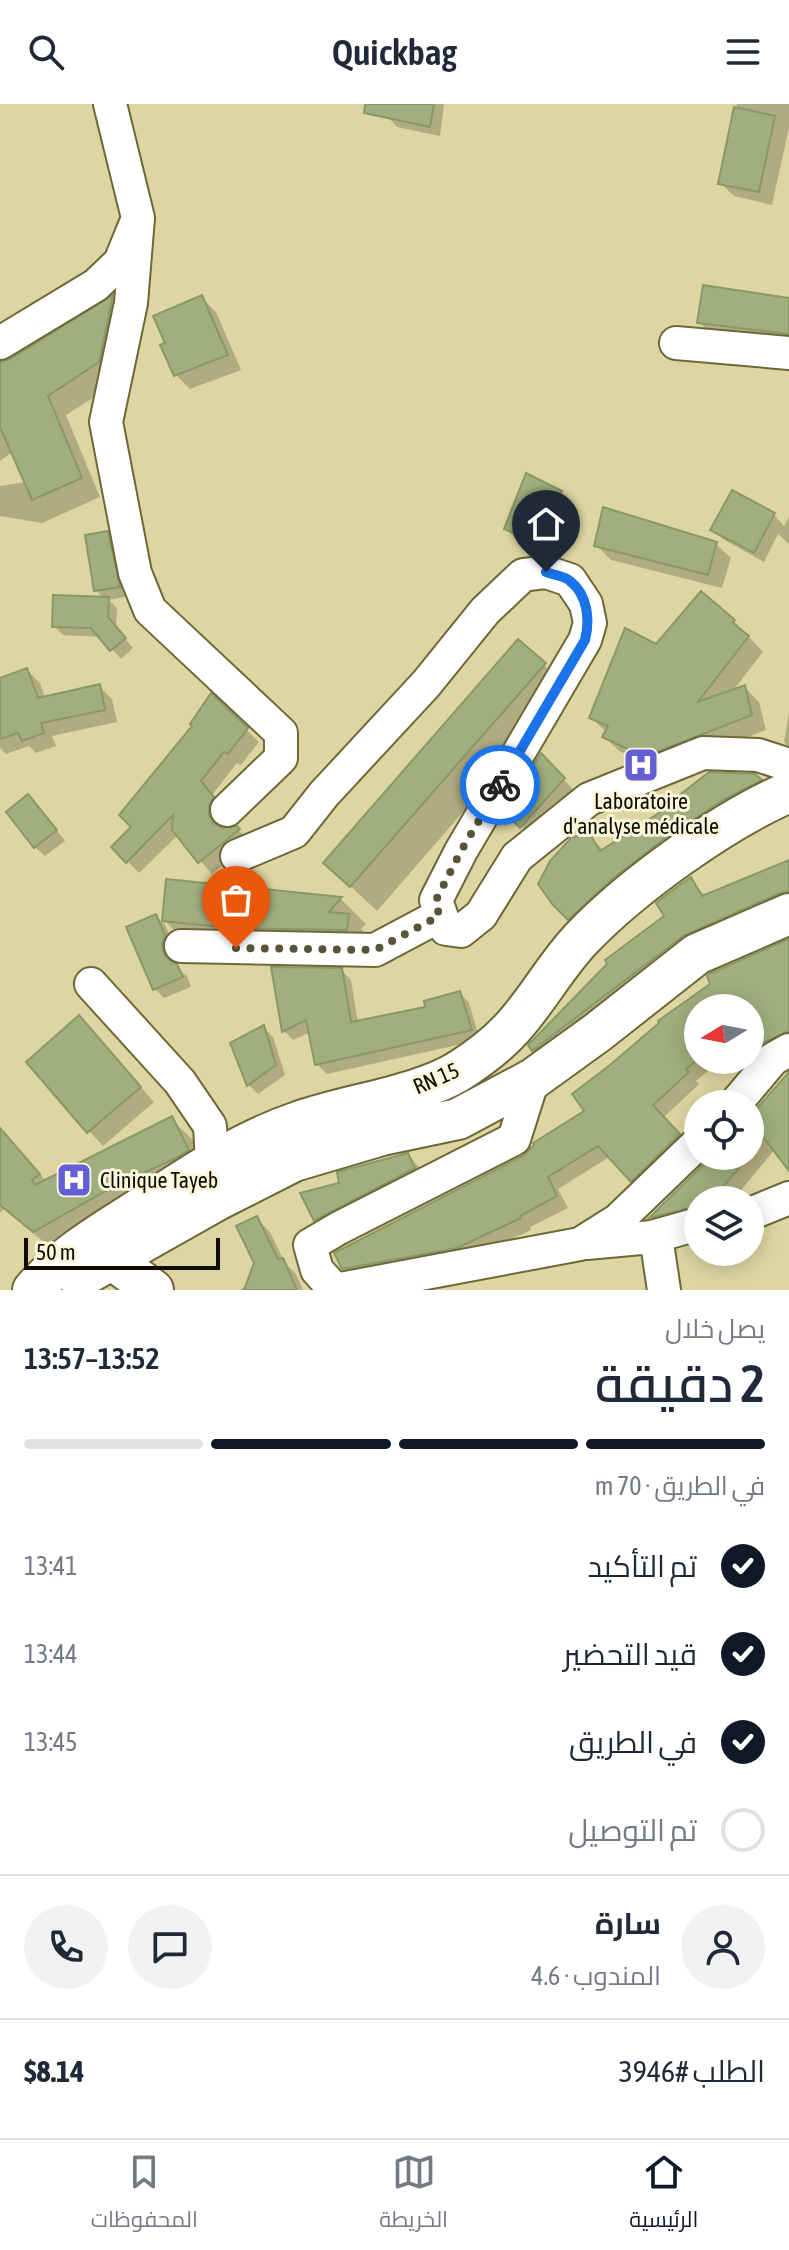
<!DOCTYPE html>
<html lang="ar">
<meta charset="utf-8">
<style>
:root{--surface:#fff;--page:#f2f2f3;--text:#1f2937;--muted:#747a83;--line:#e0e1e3;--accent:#111827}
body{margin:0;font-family:"Asap Condensed",Cairo,sans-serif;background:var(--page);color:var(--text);direction:rtl;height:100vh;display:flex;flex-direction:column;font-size:30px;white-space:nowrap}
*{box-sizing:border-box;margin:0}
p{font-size:26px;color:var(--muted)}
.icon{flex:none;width:44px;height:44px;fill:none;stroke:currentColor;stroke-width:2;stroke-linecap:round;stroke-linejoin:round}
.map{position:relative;height:1186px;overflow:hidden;direction:ltr}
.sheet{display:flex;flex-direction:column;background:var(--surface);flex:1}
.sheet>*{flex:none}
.needle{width:52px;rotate:260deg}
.tools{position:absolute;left:684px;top:890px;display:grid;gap:16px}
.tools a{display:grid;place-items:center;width:80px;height:80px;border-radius:50%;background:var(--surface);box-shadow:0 4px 20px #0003;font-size:40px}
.scale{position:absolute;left:24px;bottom:20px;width:196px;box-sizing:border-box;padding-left:8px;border:4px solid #100d00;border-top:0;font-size:22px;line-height:28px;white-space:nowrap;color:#100d00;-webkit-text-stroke:6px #faf6dc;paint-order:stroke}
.pin{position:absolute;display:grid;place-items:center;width:68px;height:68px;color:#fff;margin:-82px -34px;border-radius:50% 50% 50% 0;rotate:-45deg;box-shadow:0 0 8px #0007}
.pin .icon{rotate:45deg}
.courier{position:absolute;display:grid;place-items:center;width:80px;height:80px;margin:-40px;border:6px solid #1a73e8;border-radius:50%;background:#fff;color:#222;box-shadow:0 2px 10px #0007}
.overview em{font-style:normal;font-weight:600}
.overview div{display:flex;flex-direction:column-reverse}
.overview{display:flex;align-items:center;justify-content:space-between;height:136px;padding:0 24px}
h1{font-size:52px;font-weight:600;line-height:60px}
.bar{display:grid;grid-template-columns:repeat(4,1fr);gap:12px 8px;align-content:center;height:96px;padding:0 24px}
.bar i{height:10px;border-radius:6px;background:var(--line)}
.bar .selected{background:var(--accent)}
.bar p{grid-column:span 4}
.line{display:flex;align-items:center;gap:20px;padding:0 24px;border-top:2px solid var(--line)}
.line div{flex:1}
.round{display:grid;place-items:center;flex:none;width:84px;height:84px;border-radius:42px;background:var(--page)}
ol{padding:0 24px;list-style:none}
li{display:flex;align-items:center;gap:24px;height:88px}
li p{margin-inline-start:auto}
li .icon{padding:8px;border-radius:50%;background:var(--accent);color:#fff;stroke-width:4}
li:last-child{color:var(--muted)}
li i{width:44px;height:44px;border:4px solid var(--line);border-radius:50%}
header{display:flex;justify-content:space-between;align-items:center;height:104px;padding:0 24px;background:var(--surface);font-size:36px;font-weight:600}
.dock{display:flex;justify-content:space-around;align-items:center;height:112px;border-top:2px solid var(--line);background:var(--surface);font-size:22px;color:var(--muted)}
.dock a{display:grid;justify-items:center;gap:4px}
.dock .selected{color:var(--accent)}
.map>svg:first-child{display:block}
.shadow{fill:#0003}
.building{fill:#a1af7e;stroke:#8a9868;stroke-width:2}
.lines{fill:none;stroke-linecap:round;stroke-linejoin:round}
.minor-casing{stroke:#6e6736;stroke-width:36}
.major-casing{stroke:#6e6736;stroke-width:44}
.minor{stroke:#fff;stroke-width:32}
.major{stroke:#fff;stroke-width:40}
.done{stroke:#585339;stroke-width:8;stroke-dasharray:0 14.4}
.route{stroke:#1a73e8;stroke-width:10}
.labels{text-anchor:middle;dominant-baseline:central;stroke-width:6;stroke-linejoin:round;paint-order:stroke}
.poi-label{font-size:22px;fill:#100d00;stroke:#faf6dc}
.street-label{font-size:22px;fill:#100d00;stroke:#faf6dc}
</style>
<header><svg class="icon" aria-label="menu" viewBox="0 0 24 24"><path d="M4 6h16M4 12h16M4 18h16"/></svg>Quickbag<svg class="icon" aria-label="search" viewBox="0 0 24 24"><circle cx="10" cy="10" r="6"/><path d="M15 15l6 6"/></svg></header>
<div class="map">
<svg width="789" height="1186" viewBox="0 0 789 1186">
<rect width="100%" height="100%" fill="#ded6a2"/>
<path class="shadow" d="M391,0H444L440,32L397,23L388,13Z
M737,0H789V24L772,101L734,92L720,79Z
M201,193L216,208L241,266L190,285L176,271Z
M112,194L131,213L118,278L66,311L100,393L42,419L0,412V382L27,378L13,348L0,357V267Z
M789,196V244L717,236L699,218Z
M527,372L561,389L576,404L557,454L520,439L506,424Z
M774,411L784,422L789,413V440L778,430L764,458L723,435L713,425Z
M107,429L117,439L129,492L109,496L117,504L116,524L133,544L121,555L101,533L63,531L54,522L104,495L96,486Z
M716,440L731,454L722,484L611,456L596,441Z
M734,517L763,548L732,588L744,583L759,598L766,626L660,666L619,647L604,632L606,628L592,614L657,543Z
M544,561L569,586L377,807L326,759Z
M27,566L40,579L45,594L99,582L112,595L117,618L52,632L56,642L36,649L29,642L6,650L0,644V576Z
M211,592L259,638L241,661L237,659L212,691L225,706L220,715V725L236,724L251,738L212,770L178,731L139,769L114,743L134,723Z
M789,608V643L784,638Z
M541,652L573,685L531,732L508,709Z
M759,673L774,688L584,829L569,814L587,729L604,747Z
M38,702L65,737L45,752L35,743Z
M789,758V802L546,958L533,946L530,941L666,813L690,775L706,793Z
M168,777L341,795L366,820L361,825L373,837L189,841L164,816Z
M156,813L164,820V818L174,842L171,852L173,861L187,872L191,883L164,894L154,884Z
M789,837V942L750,977L731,956H750V904H698V956H721L696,977L699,980L663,1014L690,1043L643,1088L611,1052L558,1085L568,1104L530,1123L531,1126L470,1154L355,1176L344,1164L524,1054L587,1007L575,990Z
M341,866L351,876L358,919L428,905L460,889L469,899L480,936L327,970L317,960L311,928L293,936L284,927Z
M264,924L273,933L285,971L258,990L249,981Z
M93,929L154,998L103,1042L89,1027Z
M789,970V1062L775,1045L733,1096H698V1115L662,1125L652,1114L714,1052H750V1014Z
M171,1015L194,1037L209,1069L57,1149L4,1105L0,1109V1025L47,1078Z
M407,1051L423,1067L332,1131L316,1115L341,1080Z
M257,1115L270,1128L285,1159L296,1170L303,1186H240L248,1180L256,1159Z"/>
<path class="building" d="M365,0H434L430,23L364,9Z
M734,3L775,12L759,88L718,80Z
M703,181L789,194V230L697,219Z
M113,191L99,258L48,292L82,374L32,396L0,323V258L10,255Z
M202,191L228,251L174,272L160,241L165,239L153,212Z
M526,369L562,387L542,441L504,425Z
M732,386L775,409L754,449L710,426Z
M603,403L717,438L708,471L594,442Z
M108,427L120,483L94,487L85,431Z
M701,487L735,516L733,519L749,532L698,598L745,581L752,611L644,653L602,633L608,622L589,614L625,524L656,540Z
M53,491L109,493L108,513L126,534L110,547L91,524L52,523Z
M518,535L546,559L350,783L323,759Z
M27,564L38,594L100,580L105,606L41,619L44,629L22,637L18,629L0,635V574Z
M211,589L248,624L228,650L224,648L201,677L214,693L209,702V711L213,719L223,724L237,722L240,725L198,759L172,726L173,711L126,759L111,743L131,723L119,711L192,622L190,620Z
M541,649L565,674L520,724L505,709Z
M709,668L755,670L762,676L723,696L665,734L611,776L568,816L553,801L538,780L550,757L571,734L588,727L600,747L679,696L677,693Z
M28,690L57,726L34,744L6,708Z
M789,756V787L780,789L683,832L532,947L528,941L607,860L605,856L664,812L656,799L666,791L691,773L702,792Z
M166,775L342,793L329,808L349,810L347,826L231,824L162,817Z
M156,810L165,831L162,841L164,850L171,858L177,860L183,873L153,886L126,823Z
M789,835V927L764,938L750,953V904H698V955L686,965L689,968L653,1001L680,1030L631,1078L598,1042L548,1073L557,1092L520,1112L521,1114L457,1144L342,1165L334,1149L523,1052L534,1041L533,1039L584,1007L572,990L610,961L659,919L658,917L710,880L707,872L709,870Z
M271,863L342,864L351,918L425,903L424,897L460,887L472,926L315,961L306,916L282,928Z
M79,911L141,983L87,1029L26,958Z
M264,921L276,961L247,982L230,939Z
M789,968V1067L764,1034L750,1050V1012Z
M172,1012L189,1046L174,1055L115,1082L33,1128L0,1101V1024L40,1070L32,1076L35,1081Z
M408,1049L415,1064L314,1117L300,1089L339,1079L337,1068Z
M712,1052H749L712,1096H698V1102L649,1114Z
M257,1112L278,1155L283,1154L297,1186H244L254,1159L236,1122Z"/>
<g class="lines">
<defs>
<path id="minor" d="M138,114L131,199L106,318L135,469L150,506L281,629V654L227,706
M0,239L96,181L120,158L138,114L110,0
M676,239L789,249
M237,752L294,728L324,690L426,580L485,507L523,471L546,468L570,476L586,500L590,519L585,536L461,747L436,796L446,825L461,827L481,811L517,753L589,695L703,649L758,651L789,661
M181,842L375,846L439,812
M91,880L180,978L210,1022L212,1058
M533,975L514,1035L339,1124L310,1141L317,1166L335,1186L580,1140L618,1116L698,1039
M735,1000L773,955L789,946
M750,1110L789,1094
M652,1133L658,1146L664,1186
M587,1139L652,1133L698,1120"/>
<path id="major" d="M92,1140L153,1186
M79,1174L217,1096L294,1057L382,1031L458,1015L533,975L598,928L697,850L789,810
M33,1186C63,1151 106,1126 144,1102C193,1070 242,1037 298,1018C345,1001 419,992 459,967C481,953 503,936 519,916C541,890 558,859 582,834C632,782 722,717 789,688"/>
</defs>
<use href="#minor" class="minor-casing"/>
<use href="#major" class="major-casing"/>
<use href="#minor" class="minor"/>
<use href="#major" class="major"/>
</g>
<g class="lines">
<path class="done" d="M236,844L375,846L439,812L436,796L461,747L500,681"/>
<path class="route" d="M500,681L585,536C590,516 588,491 570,477C565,472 553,471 546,468"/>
</g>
<defs>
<symbol id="hospital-square" viewBox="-11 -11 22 22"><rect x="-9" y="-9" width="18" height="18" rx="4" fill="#645ed7" stroke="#faf6dc"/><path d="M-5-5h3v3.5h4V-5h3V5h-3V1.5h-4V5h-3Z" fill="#fff"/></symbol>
</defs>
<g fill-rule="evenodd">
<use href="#hospital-square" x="621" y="641" width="40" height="40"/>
<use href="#hospital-square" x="54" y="1056" width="40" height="40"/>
</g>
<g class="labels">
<g class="poi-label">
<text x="641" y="697">Laboratoire<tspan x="641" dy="25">d'analyse médicale</tspan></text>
<text x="100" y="1076" text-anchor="start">Clinique Tayeb</text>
</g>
<g class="street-label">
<text transform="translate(436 974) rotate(-23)">RN 15</text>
</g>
</g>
</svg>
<div class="tools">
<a><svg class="needle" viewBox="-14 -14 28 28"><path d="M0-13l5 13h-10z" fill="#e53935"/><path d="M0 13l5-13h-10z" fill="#747a83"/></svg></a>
<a><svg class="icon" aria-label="locate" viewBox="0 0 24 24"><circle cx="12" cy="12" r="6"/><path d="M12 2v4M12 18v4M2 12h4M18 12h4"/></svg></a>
<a><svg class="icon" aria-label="layers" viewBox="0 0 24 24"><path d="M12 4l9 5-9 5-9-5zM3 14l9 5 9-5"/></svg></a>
</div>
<div class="scale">50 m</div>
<div class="pin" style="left:236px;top:844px;background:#ea580c"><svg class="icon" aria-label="bag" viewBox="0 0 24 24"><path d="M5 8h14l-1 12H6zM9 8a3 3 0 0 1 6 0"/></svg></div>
<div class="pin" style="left:546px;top:468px;background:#1f2937"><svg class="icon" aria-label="home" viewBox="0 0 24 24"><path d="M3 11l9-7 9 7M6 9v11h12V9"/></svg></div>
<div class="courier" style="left:500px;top:681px"><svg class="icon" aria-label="bike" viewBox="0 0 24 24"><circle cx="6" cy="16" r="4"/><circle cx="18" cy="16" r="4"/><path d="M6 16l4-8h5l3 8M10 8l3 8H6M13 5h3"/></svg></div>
</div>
<section class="sheet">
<div class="overview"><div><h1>2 دقيقة</h1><p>يصل خلال</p></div><em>13:52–13:57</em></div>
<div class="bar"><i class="selected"></i><i class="selected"></i><i class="selected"></i><i></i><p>في الطريق · 70 m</p></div>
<ol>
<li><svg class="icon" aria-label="check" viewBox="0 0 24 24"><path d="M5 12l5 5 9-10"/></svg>تم التأكيد<p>13:41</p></li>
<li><svg class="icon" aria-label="check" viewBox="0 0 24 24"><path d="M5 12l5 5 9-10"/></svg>قيد التحضير<p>13:44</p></li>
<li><svg class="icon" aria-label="check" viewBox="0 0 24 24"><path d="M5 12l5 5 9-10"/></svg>في الطريق<p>13:45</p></li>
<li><i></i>تم التوصيل</li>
</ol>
<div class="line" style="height:144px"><a class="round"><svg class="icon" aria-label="person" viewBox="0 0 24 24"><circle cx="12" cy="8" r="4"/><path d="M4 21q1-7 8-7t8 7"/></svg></a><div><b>سارة</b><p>المندوب · 4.6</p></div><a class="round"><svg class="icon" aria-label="chat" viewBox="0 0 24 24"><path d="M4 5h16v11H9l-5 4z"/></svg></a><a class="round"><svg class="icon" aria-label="phone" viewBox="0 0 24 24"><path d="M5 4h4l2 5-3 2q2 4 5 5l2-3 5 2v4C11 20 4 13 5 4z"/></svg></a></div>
<div class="line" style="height:104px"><div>الطلب #3946</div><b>$8.14</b></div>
</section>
<nav class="dock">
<a class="selected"><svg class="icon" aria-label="home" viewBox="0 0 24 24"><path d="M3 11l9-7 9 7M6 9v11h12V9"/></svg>الرئيسية</a>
<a><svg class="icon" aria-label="map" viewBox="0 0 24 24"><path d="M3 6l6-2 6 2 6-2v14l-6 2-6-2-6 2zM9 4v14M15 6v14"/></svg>الخريطة</a>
<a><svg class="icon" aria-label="saved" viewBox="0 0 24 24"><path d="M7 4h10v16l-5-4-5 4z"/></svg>المحفوظات</a>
</nav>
